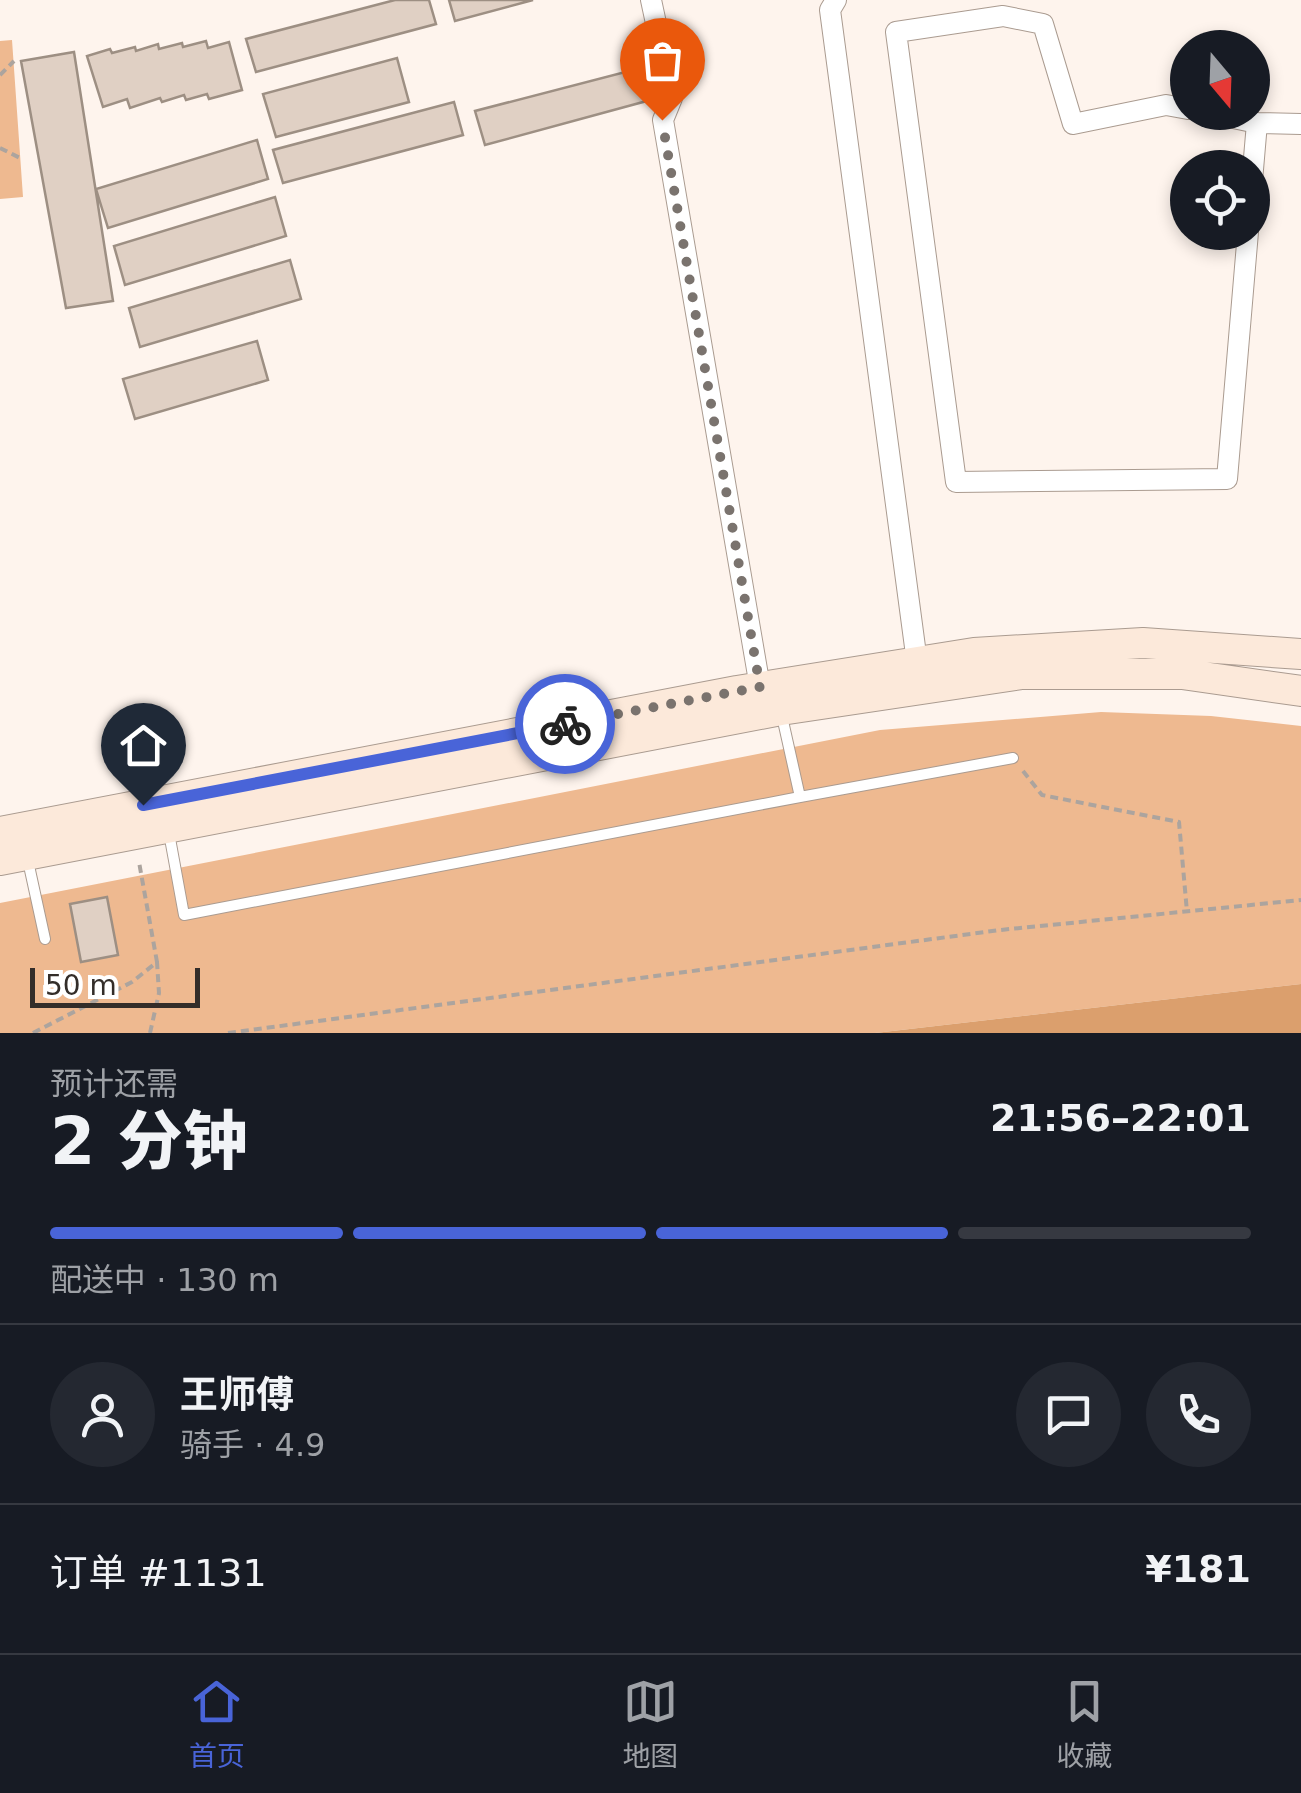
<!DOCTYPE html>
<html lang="zh">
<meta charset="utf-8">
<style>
:root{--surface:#171b24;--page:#242831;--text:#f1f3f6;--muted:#9ea1a6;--line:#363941;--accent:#4964d8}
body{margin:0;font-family:"DejaVu Sans","Noto Sans SC",sans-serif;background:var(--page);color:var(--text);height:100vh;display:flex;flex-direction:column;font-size:38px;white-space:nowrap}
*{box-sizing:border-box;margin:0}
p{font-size:32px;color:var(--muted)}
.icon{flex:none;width:55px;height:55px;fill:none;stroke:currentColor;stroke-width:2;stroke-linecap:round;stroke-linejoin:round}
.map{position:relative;height:1033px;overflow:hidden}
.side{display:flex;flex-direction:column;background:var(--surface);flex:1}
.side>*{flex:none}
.needle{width:65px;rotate:161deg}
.tools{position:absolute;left:1170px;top:30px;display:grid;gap:20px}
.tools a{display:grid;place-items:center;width:100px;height:100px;border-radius:50%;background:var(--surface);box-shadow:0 5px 15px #0003;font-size:50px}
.scale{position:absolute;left:30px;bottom:25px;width:170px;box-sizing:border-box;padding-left:10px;border:5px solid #332d29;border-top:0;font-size:28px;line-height:35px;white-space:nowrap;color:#332d29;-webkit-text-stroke:8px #fff;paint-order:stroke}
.pin{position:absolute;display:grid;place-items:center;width:85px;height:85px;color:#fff;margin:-102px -42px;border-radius:50% 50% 50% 0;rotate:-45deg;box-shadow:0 0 10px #0007}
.pin .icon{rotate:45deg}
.courier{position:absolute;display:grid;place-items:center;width:100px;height:100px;margin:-50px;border:8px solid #4964d8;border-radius:50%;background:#fff;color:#222;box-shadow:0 2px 12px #0007}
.headline em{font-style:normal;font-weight:800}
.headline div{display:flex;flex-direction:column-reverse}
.headline{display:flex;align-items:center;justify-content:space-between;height:170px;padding:0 50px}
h1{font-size:65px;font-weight:800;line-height:75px}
.bar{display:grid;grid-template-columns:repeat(4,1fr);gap:15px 10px;align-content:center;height:120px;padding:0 50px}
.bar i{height:12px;border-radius:8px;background:var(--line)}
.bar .active{background:var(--accent)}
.bar p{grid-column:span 4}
.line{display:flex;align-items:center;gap:25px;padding:0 50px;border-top:2px solid var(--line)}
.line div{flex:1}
.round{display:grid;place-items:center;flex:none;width:105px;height:105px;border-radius:52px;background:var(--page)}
.dock{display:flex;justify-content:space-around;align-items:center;height:140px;border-top:2px solid var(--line);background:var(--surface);font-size:28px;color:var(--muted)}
.dock a{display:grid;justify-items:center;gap:5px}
.dock .active{color:var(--accent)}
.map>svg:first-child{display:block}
.green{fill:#eeb990}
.water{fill:#db9f6d}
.building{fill:#e0d0c4;stroke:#9d8f83;stroke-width:2.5}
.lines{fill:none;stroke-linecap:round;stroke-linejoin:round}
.service-casing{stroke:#aa9b90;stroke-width:12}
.minor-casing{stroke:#aa9b90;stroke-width:22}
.secondary-casing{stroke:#aa9b90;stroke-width:32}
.path{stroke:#aca49e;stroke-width:4;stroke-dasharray:8 5;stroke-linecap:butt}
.service{stroke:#fff;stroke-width:10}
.minor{stroke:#fff;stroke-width:20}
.secondary{stroke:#fce9da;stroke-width:30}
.done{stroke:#7a736e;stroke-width:10;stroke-dasharray:0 18}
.route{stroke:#4964d8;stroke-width:12}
</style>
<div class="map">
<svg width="1301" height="1033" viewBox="0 0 1301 1033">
<rect width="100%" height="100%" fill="#fef4ed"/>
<path class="green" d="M12,40L23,197L0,199V41Z
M1101,712L1211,716L1301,726V984L875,1033H0V903L880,730Z"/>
<path class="water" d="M1301,984V1033H875Z"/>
<path class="building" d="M395,0H429L436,24L256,72L246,39Z
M449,0H533L455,21Z
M206,41L208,48L229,42L242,90L209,99L207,94L186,100L184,95L162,102L160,98L130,108L127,99L103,107L87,56L110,49L112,53L135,47L136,51L158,44L159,49L182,43L183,47Z
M74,52L113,301L66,308L21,61Z
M397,58L409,102L276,137L263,94Z
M656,64L665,96L485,145L475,111Z
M454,102L463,135L283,183L273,150Z
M257,140L268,179L108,228L96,189Z
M275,197L286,236L125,285L114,246Z
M290,260L301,299L140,347L129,308Z
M257,341L268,380L135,419L123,379Z
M107,897L118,955L81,962L70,904Z"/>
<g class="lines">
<defs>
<path id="service" d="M800,797L1013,758
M169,833L184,915L800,797L781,712
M28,861L45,939"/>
<path id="minor" d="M651,0L672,98L663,120L760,687
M836,0L830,10L917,662
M1188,109L1166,105L1073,124L1043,24L1003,16L896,32L956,482L1227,479L1248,232
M1205,112L1257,123
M1252,181L1257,123L1301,124"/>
<path id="secondary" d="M0,832L737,691L974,653L1143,643L1301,654
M0,860L781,710L1022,674H1182L1301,691"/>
</defs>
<use href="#service" class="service-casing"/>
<use href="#minor" class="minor-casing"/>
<use href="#secondary" class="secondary-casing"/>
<path class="path" d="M0,75L14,61
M0,148L20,158
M1023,771L1042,795L1179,822L1187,912
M33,1033L132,982L157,962L139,862
M150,1033L159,993L157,962
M228,1033L1000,930L1301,900"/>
<use href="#service" class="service"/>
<use href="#minor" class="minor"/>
<use href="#secondary" class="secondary"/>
</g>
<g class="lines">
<path class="done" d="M565,724L760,687L662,120"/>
<path class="route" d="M143,805L565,724"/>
</g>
</svg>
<div class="tools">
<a><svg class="needle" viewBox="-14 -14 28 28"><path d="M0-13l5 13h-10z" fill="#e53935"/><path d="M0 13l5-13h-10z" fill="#9ea1a6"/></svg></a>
<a><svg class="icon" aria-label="locate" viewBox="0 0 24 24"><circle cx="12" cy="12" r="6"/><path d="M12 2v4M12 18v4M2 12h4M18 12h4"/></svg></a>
</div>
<div class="scale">50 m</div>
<div class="pin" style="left:662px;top:120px;background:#ea580c"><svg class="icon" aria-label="bag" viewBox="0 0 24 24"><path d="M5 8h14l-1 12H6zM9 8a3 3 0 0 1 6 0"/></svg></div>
<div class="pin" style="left:143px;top:805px;background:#1f2937"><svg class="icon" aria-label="home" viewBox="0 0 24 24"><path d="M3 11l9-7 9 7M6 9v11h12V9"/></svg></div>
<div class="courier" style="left:565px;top:724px"><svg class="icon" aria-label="bike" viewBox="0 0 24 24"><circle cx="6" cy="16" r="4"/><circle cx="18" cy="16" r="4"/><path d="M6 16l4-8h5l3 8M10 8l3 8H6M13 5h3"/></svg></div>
</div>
<section class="side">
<div class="headline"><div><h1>2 分钟</h1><p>预计还需</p></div><em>21:56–22:01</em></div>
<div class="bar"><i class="active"></i><i class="active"></i><i class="active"></i><i></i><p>配送中 · 130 m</p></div>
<div class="line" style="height:180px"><a class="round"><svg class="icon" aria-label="person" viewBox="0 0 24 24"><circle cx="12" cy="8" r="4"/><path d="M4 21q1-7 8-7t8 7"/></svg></a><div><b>王师傅</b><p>骑手 · 4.9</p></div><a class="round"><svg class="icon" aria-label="chat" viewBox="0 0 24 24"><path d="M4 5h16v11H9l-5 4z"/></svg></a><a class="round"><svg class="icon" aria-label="phone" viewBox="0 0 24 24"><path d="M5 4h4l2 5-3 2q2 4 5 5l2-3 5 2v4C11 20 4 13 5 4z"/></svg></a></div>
<div class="line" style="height:130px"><div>订单 #1131</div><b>¥181</b></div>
</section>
<nav class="dock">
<a class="active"><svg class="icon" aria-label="home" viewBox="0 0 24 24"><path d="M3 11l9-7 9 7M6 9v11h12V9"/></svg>首页</a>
<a><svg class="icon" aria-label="map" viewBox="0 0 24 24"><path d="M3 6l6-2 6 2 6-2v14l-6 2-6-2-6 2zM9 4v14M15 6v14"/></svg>地图</a>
<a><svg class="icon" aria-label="saved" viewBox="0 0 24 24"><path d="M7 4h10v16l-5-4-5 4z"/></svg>收藏</a>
</nav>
